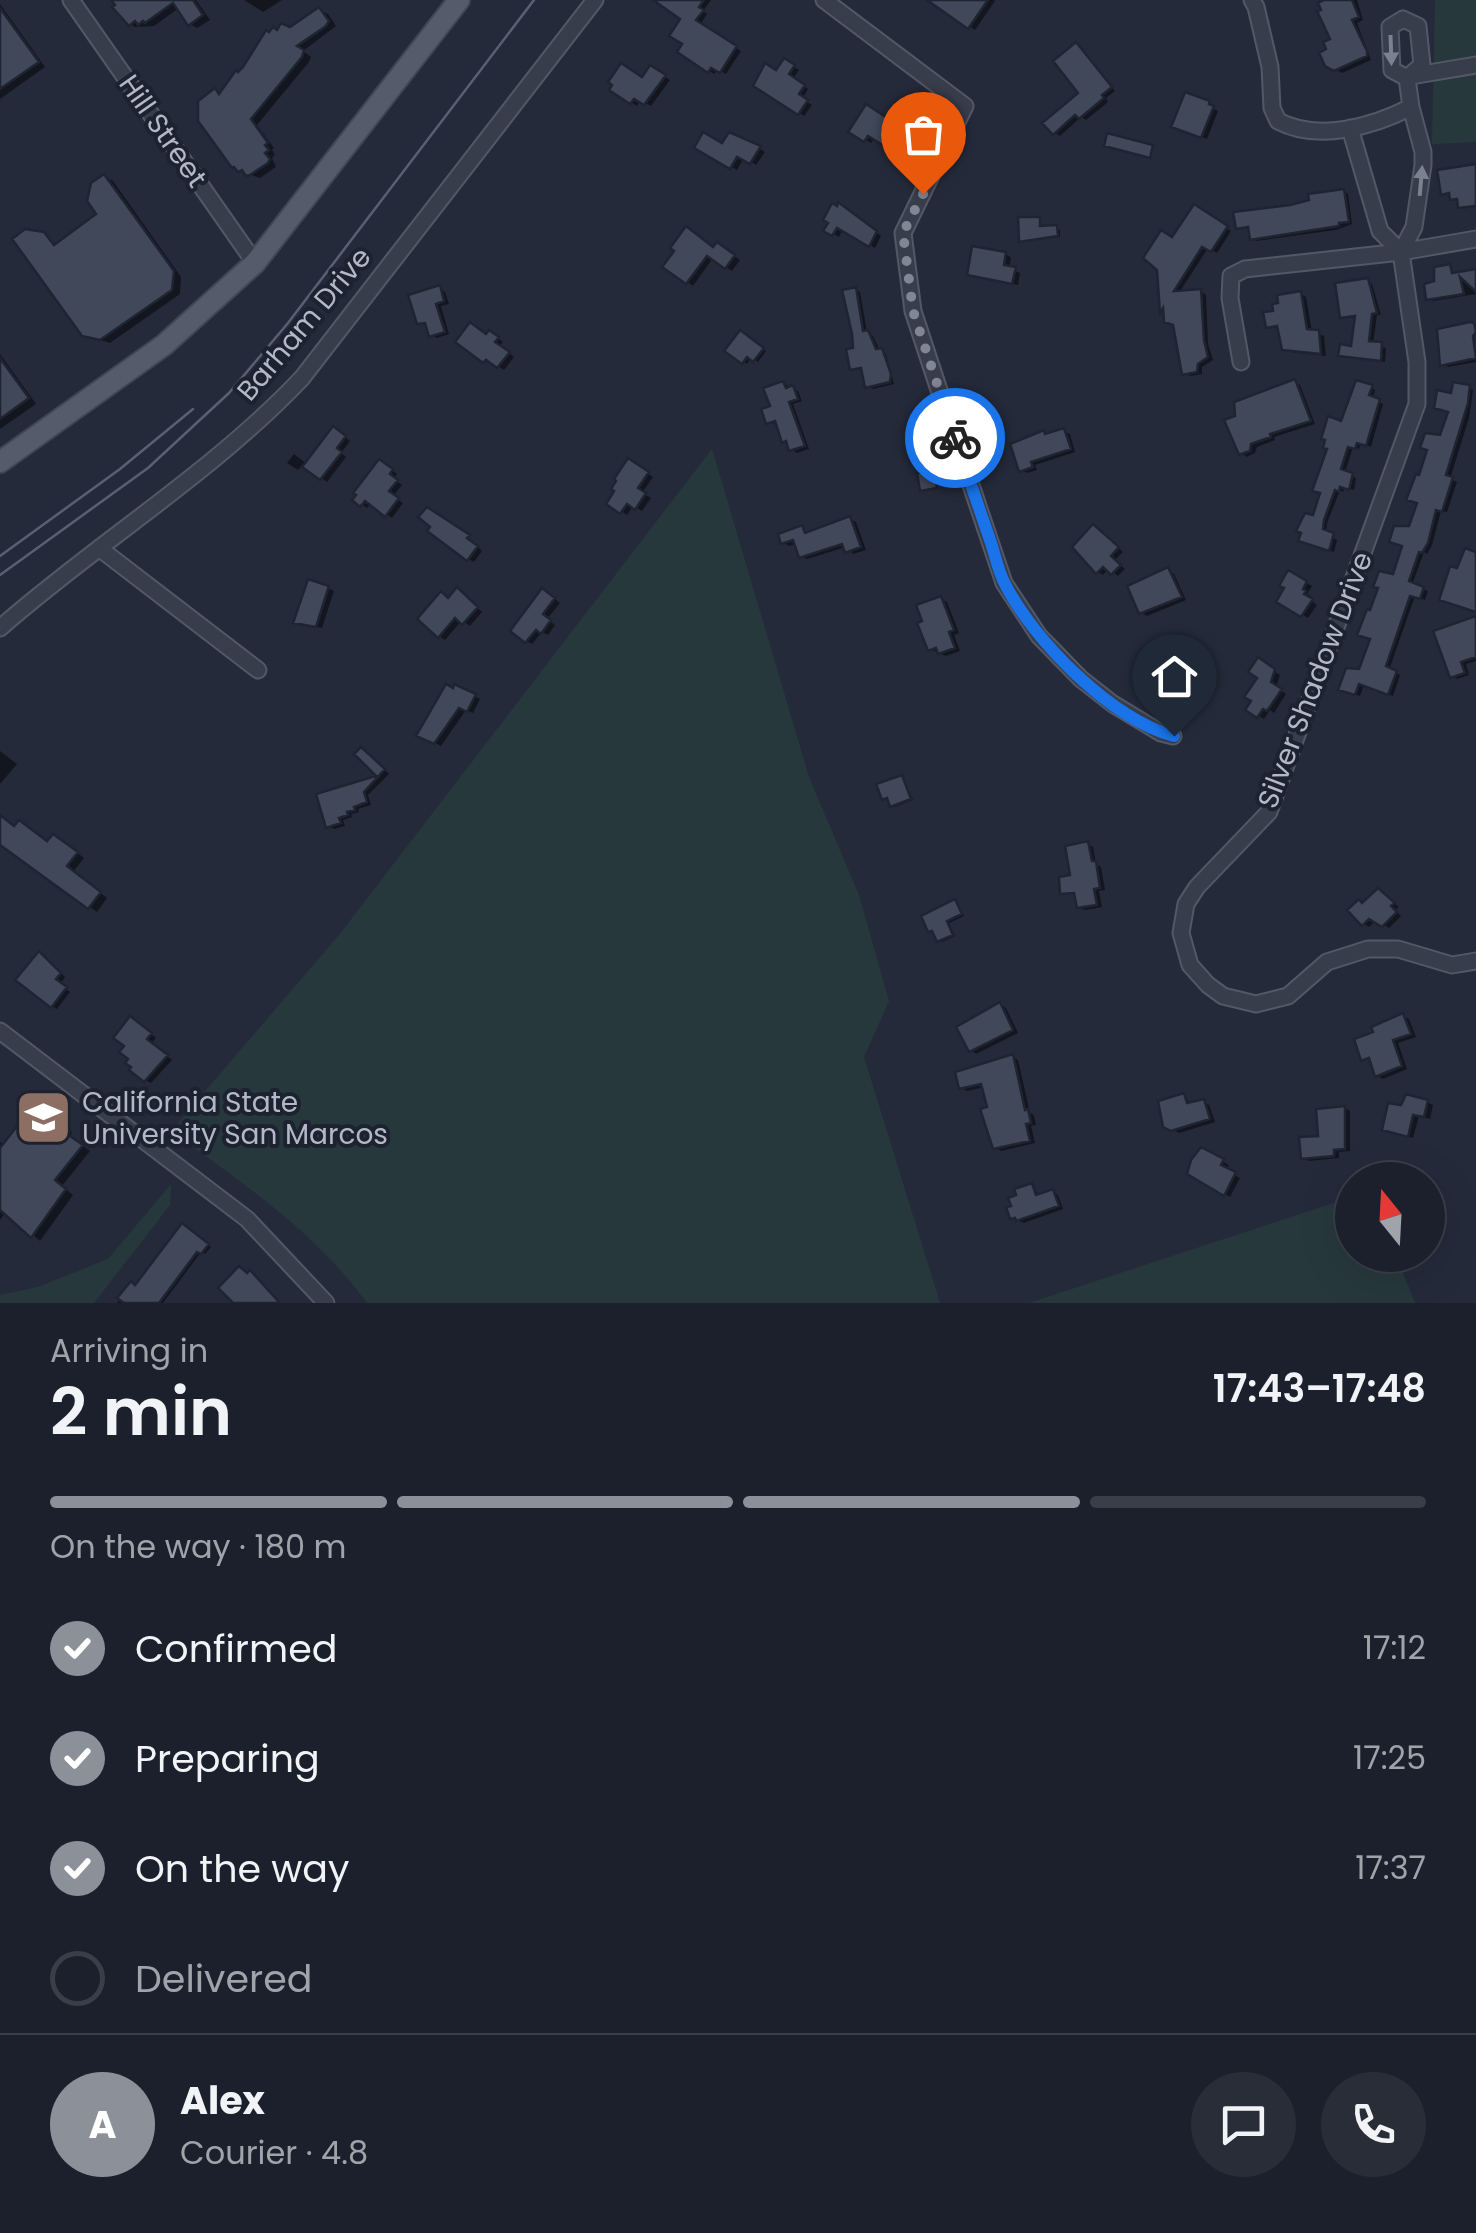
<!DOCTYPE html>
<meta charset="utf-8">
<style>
:root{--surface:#1b202c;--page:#282d38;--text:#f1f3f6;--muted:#a0a3a9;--line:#393e48;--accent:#8c9099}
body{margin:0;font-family:Poppins,sans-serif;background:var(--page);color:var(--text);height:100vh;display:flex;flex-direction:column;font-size:38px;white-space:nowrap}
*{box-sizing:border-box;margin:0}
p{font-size:32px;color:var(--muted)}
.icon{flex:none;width:55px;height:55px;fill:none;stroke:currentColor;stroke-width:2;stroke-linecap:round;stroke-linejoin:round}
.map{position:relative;height:1303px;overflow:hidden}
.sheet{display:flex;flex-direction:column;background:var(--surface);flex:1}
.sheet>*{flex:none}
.needle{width:65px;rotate:342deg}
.fabs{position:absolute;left:1335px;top:1162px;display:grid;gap:20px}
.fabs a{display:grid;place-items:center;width:110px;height:110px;border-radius:50%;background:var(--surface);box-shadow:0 10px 40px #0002,0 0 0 2px var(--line);font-size:50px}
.pin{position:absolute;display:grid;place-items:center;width:85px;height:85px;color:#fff;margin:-102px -42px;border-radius:50% 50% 50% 0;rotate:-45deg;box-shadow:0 0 10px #0007}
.pin .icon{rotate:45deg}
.courier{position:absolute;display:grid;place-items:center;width:100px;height:100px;margin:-50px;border:8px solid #1a73e8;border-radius:50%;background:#fff;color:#222;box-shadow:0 2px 12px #0007}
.overview em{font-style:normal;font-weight:600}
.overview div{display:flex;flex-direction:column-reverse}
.overview{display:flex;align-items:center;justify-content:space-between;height:170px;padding:0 50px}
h1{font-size:65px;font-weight:600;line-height:75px}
.bar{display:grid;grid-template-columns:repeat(4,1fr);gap:15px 10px;align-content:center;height:120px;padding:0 50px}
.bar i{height:12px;border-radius:8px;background:var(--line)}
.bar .active{background:var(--accent)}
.bar p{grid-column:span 4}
.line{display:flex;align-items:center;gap:25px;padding:0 50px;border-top:2px solid var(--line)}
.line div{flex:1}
.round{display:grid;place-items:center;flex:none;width:105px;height:105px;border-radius:52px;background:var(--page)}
ol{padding:0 50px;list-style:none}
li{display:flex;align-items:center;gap:30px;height:110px}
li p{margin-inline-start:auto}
li .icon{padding:10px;border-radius:50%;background:var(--accent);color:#fff;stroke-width:4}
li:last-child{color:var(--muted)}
li i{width:55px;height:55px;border:5px solid var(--line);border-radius:50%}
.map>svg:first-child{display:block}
.green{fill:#27383d}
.shadow{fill:#0007}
.building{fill:#404859;stroke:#1f2432;stroke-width:2.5}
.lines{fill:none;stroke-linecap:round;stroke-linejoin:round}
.minor-casing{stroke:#535866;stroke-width:19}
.major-casing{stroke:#414654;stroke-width:24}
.minor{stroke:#383d4b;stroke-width:15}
.major{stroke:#565b6b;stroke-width:20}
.tram{stroke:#5a6072;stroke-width:2.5}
.oneway{fill:#7c818f}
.done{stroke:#818695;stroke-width:10;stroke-dasharray:0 18}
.route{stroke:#1a73e8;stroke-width:12}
.labels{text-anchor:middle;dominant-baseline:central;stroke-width:8;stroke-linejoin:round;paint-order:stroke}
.street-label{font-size:28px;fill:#b3b8c6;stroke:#1d2230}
.poi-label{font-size:28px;fill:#b3b8c6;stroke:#1d2230;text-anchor:start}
</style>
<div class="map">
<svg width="1476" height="1303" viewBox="0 0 1476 1303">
<rect width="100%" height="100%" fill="#242a3a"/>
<path class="green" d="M1435,0H1476V142L1432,144Z
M712,449L809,777L859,895L889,1001L864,1057L940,1303H367C316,1232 241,1182 171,1131L339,935Z
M171,1184L170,1205L94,1303H0V1295L38,1287L108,1259Z
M1352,1197V1255H1396L1415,1303H1029Z"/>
<path class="shadow" d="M119,0H196L210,20L197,28L190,24L179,8L154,26L135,27L127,22Z
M244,0H282L263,12Z
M658,0H711L703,11L707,14L700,25L741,51L726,74L718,69L714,74L680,52L685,44L683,18Z
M936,0H994L995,1L975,30L935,3Z
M1326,0H1357L1363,20L1357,23L1371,60L1342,73L1327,64L1334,40Z
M0,4L45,67L0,99Z
M320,10L328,14L336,26L303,51L311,57L309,62L257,125L274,148L272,150L275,155L272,158L276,167L260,178L243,172L234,166L215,91L221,95L290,30Z
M1076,46L1115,91L1106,98L1108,102L1086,120L1081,117L1060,136L1055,133L1082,93Z
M784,61L799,70L793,79L808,89L802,99L812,105L804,116L756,85L777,73Z
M651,68L670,80L651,106L640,100L637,106L612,90L643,80Z
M1187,95L1218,111L1207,139L1180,129Z
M866,107L899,128L896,133L921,152L915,162L875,137L871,143L851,131Z
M697,147L759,148L765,152L756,165L744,158L737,170Z
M105,177L113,181L181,277L180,294L110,343L83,334L43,235L57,246L100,214Z
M1344,191L1348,194L1352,224L1336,230L1256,241L1252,239L1251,228L1238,227Z
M1195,208L1231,231L1217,253L1208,248L1179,293L1200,291L1206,295L1208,344L1213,360L1202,367V374L1190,376L1184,373L1175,324L1163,311L1159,269Z
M844,209L881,236L875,248L843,229L839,237L827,230Z
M1039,219L1043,228L1060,230V237L1021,240Z
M723,248L740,260L732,271L713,258L693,286L666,267Z
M1006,254L1011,258L1009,269L1020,273L1018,285L969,274Z
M1450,267L1455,275L1476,271V294L1433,301L1429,299Z
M1367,281L1372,284L1381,315H1377L1373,344L1386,348L1385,362L1341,355L1354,348L1357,318L1343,317Z
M439,288L445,292L449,304L441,306L449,334L437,338L432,335L429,326L419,322Z
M855,289L860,292L867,332L873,336L880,351L886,354L894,384L873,389L868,386L864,370L853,369Z
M1301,294L1306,297L1312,332L1324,336L1326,356L1290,352L1284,348L1280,329L1268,326Z
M1474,326L1476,362L1448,367L1443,364Z
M741,333L766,351L758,362L751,357L747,364L728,351Z
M495,336L503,342L499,346L514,357L504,370L492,362L490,364L485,361L487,337Z
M0,354L36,404L0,429Z
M1295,382L1300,385L1315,424L1274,437L1275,440L1257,447L1255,453L1247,457L1241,453Z
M783,383L798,391L802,401L793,404L809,449L797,453L791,449L784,441L778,424L768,423Z
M1372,388L1375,390L1373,399L1383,404L1371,447L1361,443L1359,449L1353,447L1345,473L1356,478L1354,490L1345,487L1343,492L1340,490L1327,523L1326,534L1337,540L1334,552L1305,542L1343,424Z
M1469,388L1473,390L1469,418L1450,479L1457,482L1447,512L1441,511L1432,545L1427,554L1424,552L1412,585L1428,591L1425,600L1415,596L1389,670L1400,675L1393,696L1364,685L1360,696L1346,691L1361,671L1441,438L1453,396Z
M1064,431L1070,434L1075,452L1035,465L1037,470L1027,473L1021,470L1044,433L1049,436Z
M339,432L350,441L341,453L346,457L327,482L303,464L298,470L287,463L294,454L307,464Z
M629,461L653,477L642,493L651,498L642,511L633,506L627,515L609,503Z
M386,465L397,474L394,479L402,485L393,496L403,503L392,518L371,503L367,508L355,499Z
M850,519L856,522L866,550L853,554L846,547L807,559L801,556L796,544L789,546L784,543L802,528L809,534Z
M1099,530L1123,552L1115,560L1125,569L1118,576L1108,569L1103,575L1098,572Z
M464,533L482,551L474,562L468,559Z
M1168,570L1174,574L1186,600L1147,616L1141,612Z
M1289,573L1312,586L1307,594L1311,596L1309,599L1317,605L1308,618L1279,601L1287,587Z
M328,588L334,591L322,628L296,622Z
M463,594L482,612L470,626L462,620L445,640L439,636L449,600Z
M549,594L560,603L547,619L555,625L548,635L542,632L532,644L527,641Z
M941,599L947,602L959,633L954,635L960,651L946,656L930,649Z
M1476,623V661L1466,664L1469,675L1457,679L1452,676Z
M1258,661L1280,675L1276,687L1286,694L1274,713L1270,710L1264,719L1249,709L1260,678Z
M474,696L480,699L473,713L466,710L441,746L420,735Z
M0,751L17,764L0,784Z
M367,753L389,774L368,795L371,805L358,809L359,812L351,814L352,817L343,820L345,826L334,829L328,826L319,796L381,777L357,754Z
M902,778L913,800L895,807L884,798Z
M0,825L49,844L62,841L84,858L73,872L107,898L97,912L0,842Z
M1087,844L1093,847L1096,864L1101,867L1105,890L1099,891L1102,907L1085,910L1079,907L1077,895L1063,892Z
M1384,895L1399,907L1395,910L1401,916L1389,928L1376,920L1369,927L1364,924V905Z
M955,902L964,916L949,923L955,936L942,942L930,931Z
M45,958L65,977L60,984L70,992L57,1009L52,1006Z
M1000,1004L1006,1008L1018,1033L976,1054L971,1050Z
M1403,1016L1409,1019L1416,1037L1398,1043L1407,1069L1383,1079L1377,1076L1372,1061L1363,1059L1377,1034Z
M136,1022L156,1038L151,1044L172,1060L151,1083L145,1080Z
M1012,1057L1018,1060L1030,1113L1034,1115L1036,1125L1031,1126L1035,1143L1001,1151L995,1147L985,1087L967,1091L961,1087Z
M1184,1096L1191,1104L1203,1101L1209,1105L1215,1122L1179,1133L1165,1125Z
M1427,1102L1433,1105L1430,1119L1419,1116L1413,1138L1385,1129Z
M1345,1108L1350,1111V1151L1339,1152V1158L1309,1161L1303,1158Z
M43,1111L72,1132L70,1137L90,1151L62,1186L73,1195L40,1241L6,1212L0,1220V1142L5,1146Z
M1201,1150L1229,1165L1226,1170L1240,1178L1230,1197L1190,1173Z
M1032,1186L1040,1196L1052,1192L1058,1195L1063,1209L1024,1223L1012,1218Z
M183,1226L211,1247L205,1254L201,1252L163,1303H117L131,1284L136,1288Z"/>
<path class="building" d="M111,0H193L203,15L188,26L173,3L145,23L143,21L138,25L135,21L129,26L112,7L115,5Z
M653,0H704L699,7L704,10L696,20L737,46L720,73L711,68L708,73L677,52L682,44L669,36L680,19Z
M927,0H988L968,29Z
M1324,0H1352L1359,17L1352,20L1367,51V56L1334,71L1325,66L1319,53L1326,49L1323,42L1330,39L1317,11L1321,10L1318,3Z
M319,7L329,21L326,26L297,46L304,50L302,57L251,119L268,143L265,145L269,150L265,153L270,159L268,163L250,175L246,176L242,170L238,172L234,167L232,168L198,121V101L215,88L219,94L236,70L238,72L243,67L266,30L269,32L273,27L277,30L281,23L290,27Z
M0,8L39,62L0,89Z
M1076,42L1112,87L1102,95L1104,98L1079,119L1075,115L1053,135L1042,123L1078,93L1053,61Z
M784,58L795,65L789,74L805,85L799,94L808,100L798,115L753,86L765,63L776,70Z
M621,63L642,77L650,65L666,75L644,105L634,99L630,104L609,90L612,85L608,82Z
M1185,92L1210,101L1209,104L1214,106L1201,138L1171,127Z
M866,104L895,123L891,128L917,147L908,161L868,136L864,142L848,132Z
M703,132L722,143L729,132L761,146L750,164L737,157L730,169L694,148Z
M1107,133L1153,145L1150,158L1104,146Z
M1476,164V206L1458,208L1457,199L1450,200L1449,193L1441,195L1437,170Z
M104,174L174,271L172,290L100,340L82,336L12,239L25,229L44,232L54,245L96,214L87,201L91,183Z
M1344,189L1349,222L1339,223V226L1250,240L1248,227L1236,229L1233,212L1290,205L1309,200L1308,194Z
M838,202L877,231L869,247L837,228L832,236L823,231L828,223L823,220L832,203L837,206Z
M1194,204L1228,226L1211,252L1202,247L1174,291L1201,289L1204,340L1208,357L1198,364L1197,372L1182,375L1173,325L1164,322L1163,308L1160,313L1157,270L1143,258L1161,230L1172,237Z
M1018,217H1040V226L1057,225L1058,236L1019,242Z
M686,226L713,247L717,242L735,255L725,269L707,256L686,284L662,267L674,251L670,248Z
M972,246L1006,252L1004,265L1016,267L1012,284L967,275Z
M1450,264L1452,273L1476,269V292L1460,277L1464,294L1426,300L1424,284L1434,281V267Z
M1368,278L1377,313L1372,314L1369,341L1382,342L1381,361L1338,356L1340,344L1351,346L1355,316L1340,318L1335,283Z
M440,285L444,301L436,304L445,332L429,337L425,323L417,324L408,295Z
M856,287L863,331L868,330L876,349L882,348L891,374L890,382L865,388L861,368L850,370L846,349L853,348L852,334L842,290Z
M1301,291L1307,329L1319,330L1321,354L1282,350L1277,326L1266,328L1263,312L1273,311L1272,304L1278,303L1277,295Z
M470,322L486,334L489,330L499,337L495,342L510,352L497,368L486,360L483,363L455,342Z
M1470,322L1474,323L1476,332L1473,336L1476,358L1440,366L1437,329Z
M740,330L764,348L753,362L747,357L742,364L724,351Z
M0,358L29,398L0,419Z
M1295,379L1311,421L1270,434L1271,437L1251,444L1250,451L1239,455L1224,420L1235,416L1234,402Z
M1356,380L1373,385L1369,395L1380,399L1366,446L1357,443L1355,449L1348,447L1341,469L1353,473L1349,490L1340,487L1339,492L1335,490L1324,520L1323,529L1334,533L1329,551L1298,541L1301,533L1296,531L1305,513L1313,515L1320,493L1312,491L1327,449L1323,448L1325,440L1321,439L1328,416L1341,421Z
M783,381L786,388L793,385L798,399L789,402L805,446L789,451L786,441L782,443L775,421L766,424L761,409L770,406L763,388Z
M1453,382L1470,385L1468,403L1446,475L1453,477L1442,512L1436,510L1428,543L1422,553L1419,552L1409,581L1424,587L1420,599L1410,596L1386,666L1397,671L1388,695L1359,684L1355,695L1338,690L1346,668L1359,669L1370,639L1357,635L1367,609L1370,610L1378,588L1373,587L1379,571L1393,574L1402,546L1389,542L1394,526H1409L1417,503L1406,500L1416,474L1419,475L1427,450L1420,448L1425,433L1440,435L1448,412L1434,408L1437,390L1451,393Z
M333,426L346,436L337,448L342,452L320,480L302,467Z
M1064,428L1071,449L1031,462L1033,467L1019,472L1010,444L1044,430L1045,434Z
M628,458L649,472L638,488L646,493L635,510L627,504L620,514L606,504L614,491L611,489L616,481L614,479Z
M379,459L393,469L390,474L398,480L389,491L399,498L385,517L365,501L360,507L352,500L356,495L353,493Z
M934,470L937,488L920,491L917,473Z
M427,507L470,535L467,538L478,546L467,561L427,531L430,527L418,517Z
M850,516L861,547L845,553L842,544L799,558L793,540L781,544L778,534L802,525L805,533Z
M1093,524L1119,547L1111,556L1121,565L1111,575L1103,567L1096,574L1072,547Z
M1465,548L1476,552V612L1439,600L1450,566L1457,568Z
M1168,567L1182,597L1139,614L1127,586Z
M1288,570L1307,581L1303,589L1306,591L1304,594L1313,599L1301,617L1276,602L1284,588L1279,586Z
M308,579L329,586L316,627L293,623Z
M457,587L478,607L462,625L455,618L438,638L417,619L441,591L448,598Z
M542,588L555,598L543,614L551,620L541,634L536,630L525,643L510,631Z
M941,596L954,630L949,632L955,648L938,654L936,648L928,651L917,623L922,621L916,605Z
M1476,616V657L1461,662L1465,673L1450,678L1433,631Z
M1171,653L1193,654L1192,672L1170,671Z
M1258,657L1275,669L1271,682L1282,689L1267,711L1263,709L1257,718L1245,710L1251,701L1244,697L1257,678L1248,672Z
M446,684L453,688L454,684L476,694L467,712L459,708L434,744L416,736Z
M361,747L385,769L364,792L367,802L354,807L355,810L347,812L348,815L339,818L341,823L326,828L316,794L376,776L354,754Z
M902,775L911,799L890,807L887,798L882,800L876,784Z
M0,815L14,826L19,820L47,841L53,834L78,852L67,866L101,892L88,909L0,845Z
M1088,841L1092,861H1096L1100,888L1094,889L1097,905L1077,908L1074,893L1060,894L1059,877L1070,875L1065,846Z
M1378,888L1395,903L1391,906L1397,912L1382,927L1369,919L1362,926L1347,910L1359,899L1362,903Z
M955,899L962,914L947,921L953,935L937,942L932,931L928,932L921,916Z
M39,951L61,973L56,979L67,987L51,1008L15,980Z
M1000,1002L1013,1030L969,1052L956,1027Z
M1403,1013L1411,1034L1393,1040L1402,1066L1375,1077L1369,1058L1361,1061L1354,1039L1373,1032L1371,1027Z
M130,1016L152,1033L147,1039L168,1055L144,1082L129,1070L131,1067L125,1063L128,1059L119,1052L124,1046L113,1038Z
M1013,1054L1025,1110L1028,1109L1031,1123L1026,1124L1030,1141L993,1149L980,1109L987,1107L981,1084L959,1089L955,1072Z
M1184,1093L1187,1103L1204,1099L1210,1119L1171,1131L1163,1127L1158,1101Z
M1406,1094L1428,1100L1424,1117L1413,1115L1408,1137L1382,1130L1388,1103L1401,1105Z
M35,1103L66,1125L63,1131L83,1145L55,1180L66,1189L31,1238L0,1210V1148Z
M1345,1106V1149L1334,1150V1156L1301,1159L1299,1137L1318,1136L1316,1109Z
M1201,1147L1224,1159L1221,1165L1236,1172L1224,1196L1187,1174L1191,1160Z
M1032,1183L1036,1195L1053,1189L1059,1206L1016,1221L1015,1218L1010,1219L1006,1207L1011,1206L1008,1198L1016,1195L1014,1189Z
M182,1223L209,1244L201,1254L197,1252L159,1303H124L117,1298L131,1281L135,1285Z
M239,1266L247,1273L250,1270L280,1303H233L218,1288Z"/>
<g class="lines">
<defs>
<path id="minor" d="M71,0L255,263
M824,0L965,106L903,233L913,311L939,390L1004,583L1039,636L1081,679L1113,704L1161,733L1173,736
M1252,0L1256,7L1270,67L1272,108L1278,121C1318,142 1372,127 1411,107
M1403,19L1390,27L1392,70L1407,78
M1403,19L1418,26L1422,65L1407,78
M1411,76L1476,65
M1350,128L1380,231L1401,252
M1401,252L1417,362V404L1269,812L1197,887L1186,904L1181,933L1190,965L1208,985L1223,996L1256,1004L1288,996L1327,962L1368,949H1398L1452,965L1476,961
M1401,252L1414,227L1423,165V152L1411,107L1407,78
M1241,362L1230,298L1231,276L1245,269L1401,252L1476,239
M99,548L258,670
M0,628C98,542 212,473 302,378L595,0
M0,1031L247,1219L326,1303"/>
<path id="major" d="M0,462L164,345L255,263L459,0"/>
</defs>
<use href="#minor" class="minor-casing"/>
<use href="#major" class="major-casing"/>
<use href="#minor" class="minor"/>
<use href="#major" class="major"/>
<path class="tram" d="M0,556L120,469L193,409
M0,575L148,468L229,393L288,323L534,0"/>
</g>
<defs><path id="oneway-solid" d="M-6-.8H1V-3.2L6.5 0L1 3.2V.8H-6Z" transform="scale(2.5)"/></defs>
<g class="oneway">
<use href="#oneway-solid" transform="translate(1391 50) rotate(88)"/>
<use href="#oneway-solid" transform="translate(1421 181) rotate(-85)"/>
</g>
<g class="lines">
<path class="done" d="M923,194L903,233L913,311L955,438"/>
<path class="route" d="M955,438C967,472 978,506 990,540C995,554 998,571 1005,584C1034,641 1111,719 1174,736"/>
</g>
<defs>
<symbol id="university-square" viewBox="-11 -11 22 22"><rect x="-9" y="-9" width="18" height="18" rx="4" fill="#8d6e63" stroke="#1d2230"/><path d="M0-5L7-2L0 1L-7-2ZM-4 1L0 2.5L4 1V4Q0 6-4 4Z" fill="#fff"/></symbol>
</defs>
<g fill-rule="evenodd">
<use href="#university-square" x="12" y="1086" width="63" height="63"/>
</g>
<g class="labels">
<g class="street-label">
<text transform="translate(163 131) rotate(55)">Hill Street</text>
<text transform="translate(304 324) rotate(-50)">Barham Drive</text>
<text transform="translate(1315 680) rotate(-69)">Silver Shadow Drive</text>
</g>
<g class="poi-label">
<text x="82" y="1102">California State<tspan x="82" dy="32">University San Marcos</tspan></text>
</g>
</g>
</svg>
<div class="fabs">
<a><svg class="needle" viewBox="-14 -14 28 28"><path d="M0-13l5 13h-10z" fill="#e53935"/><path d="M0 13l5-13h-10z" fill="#a0a3a9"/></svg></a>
</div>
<div class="pin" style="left:923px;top:194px;background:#ea580c"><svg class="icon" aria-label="bag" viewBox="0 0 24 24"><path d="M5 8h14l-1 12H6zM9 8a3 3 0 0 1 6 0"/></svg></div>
<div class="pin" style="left:1174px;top:736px;background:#1f2937"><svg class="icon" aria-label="home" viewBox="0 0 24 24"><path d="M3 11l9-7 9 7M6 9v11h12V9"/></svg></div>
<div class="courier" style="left:955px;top:438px"><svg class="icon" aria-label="bike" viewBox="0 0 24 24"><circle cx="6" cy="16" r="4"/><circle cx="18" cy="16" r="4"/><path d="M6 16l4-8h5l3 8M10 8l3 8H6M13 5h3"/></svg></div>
</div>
<section class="sheet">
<div class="overview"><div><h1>2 min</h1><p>Arriving in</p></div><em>17:43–17:48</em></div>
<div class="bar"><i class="active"></i><i class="active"></i><i class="active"></i><i></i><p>On the way · 180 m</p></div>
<ol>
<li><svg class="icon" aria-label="check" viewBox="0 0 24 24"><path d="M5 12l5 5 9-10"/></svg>Confirmed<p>17:12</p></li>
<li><svg class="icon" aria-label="check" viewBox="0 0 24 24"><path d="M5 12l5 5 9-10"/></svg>Preparing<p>17:25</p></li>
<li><svg class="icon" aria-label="check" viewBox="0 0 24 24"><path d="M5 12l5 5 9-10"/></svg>On the way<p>17:37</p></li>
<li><i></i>Delivered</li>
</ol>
<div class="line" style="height:180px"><b class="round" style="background:var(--accent);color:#fff">A</b><div><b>Alex</b><p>Courier · 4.8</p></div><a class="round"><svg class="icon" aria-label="chat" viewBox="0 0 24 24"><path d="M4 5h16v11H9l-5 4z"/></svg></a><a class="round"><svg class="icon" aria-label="phone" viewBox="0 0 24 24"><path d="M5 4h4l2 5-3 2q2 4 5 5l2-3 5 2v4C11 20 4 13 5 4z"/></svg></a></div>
</section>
